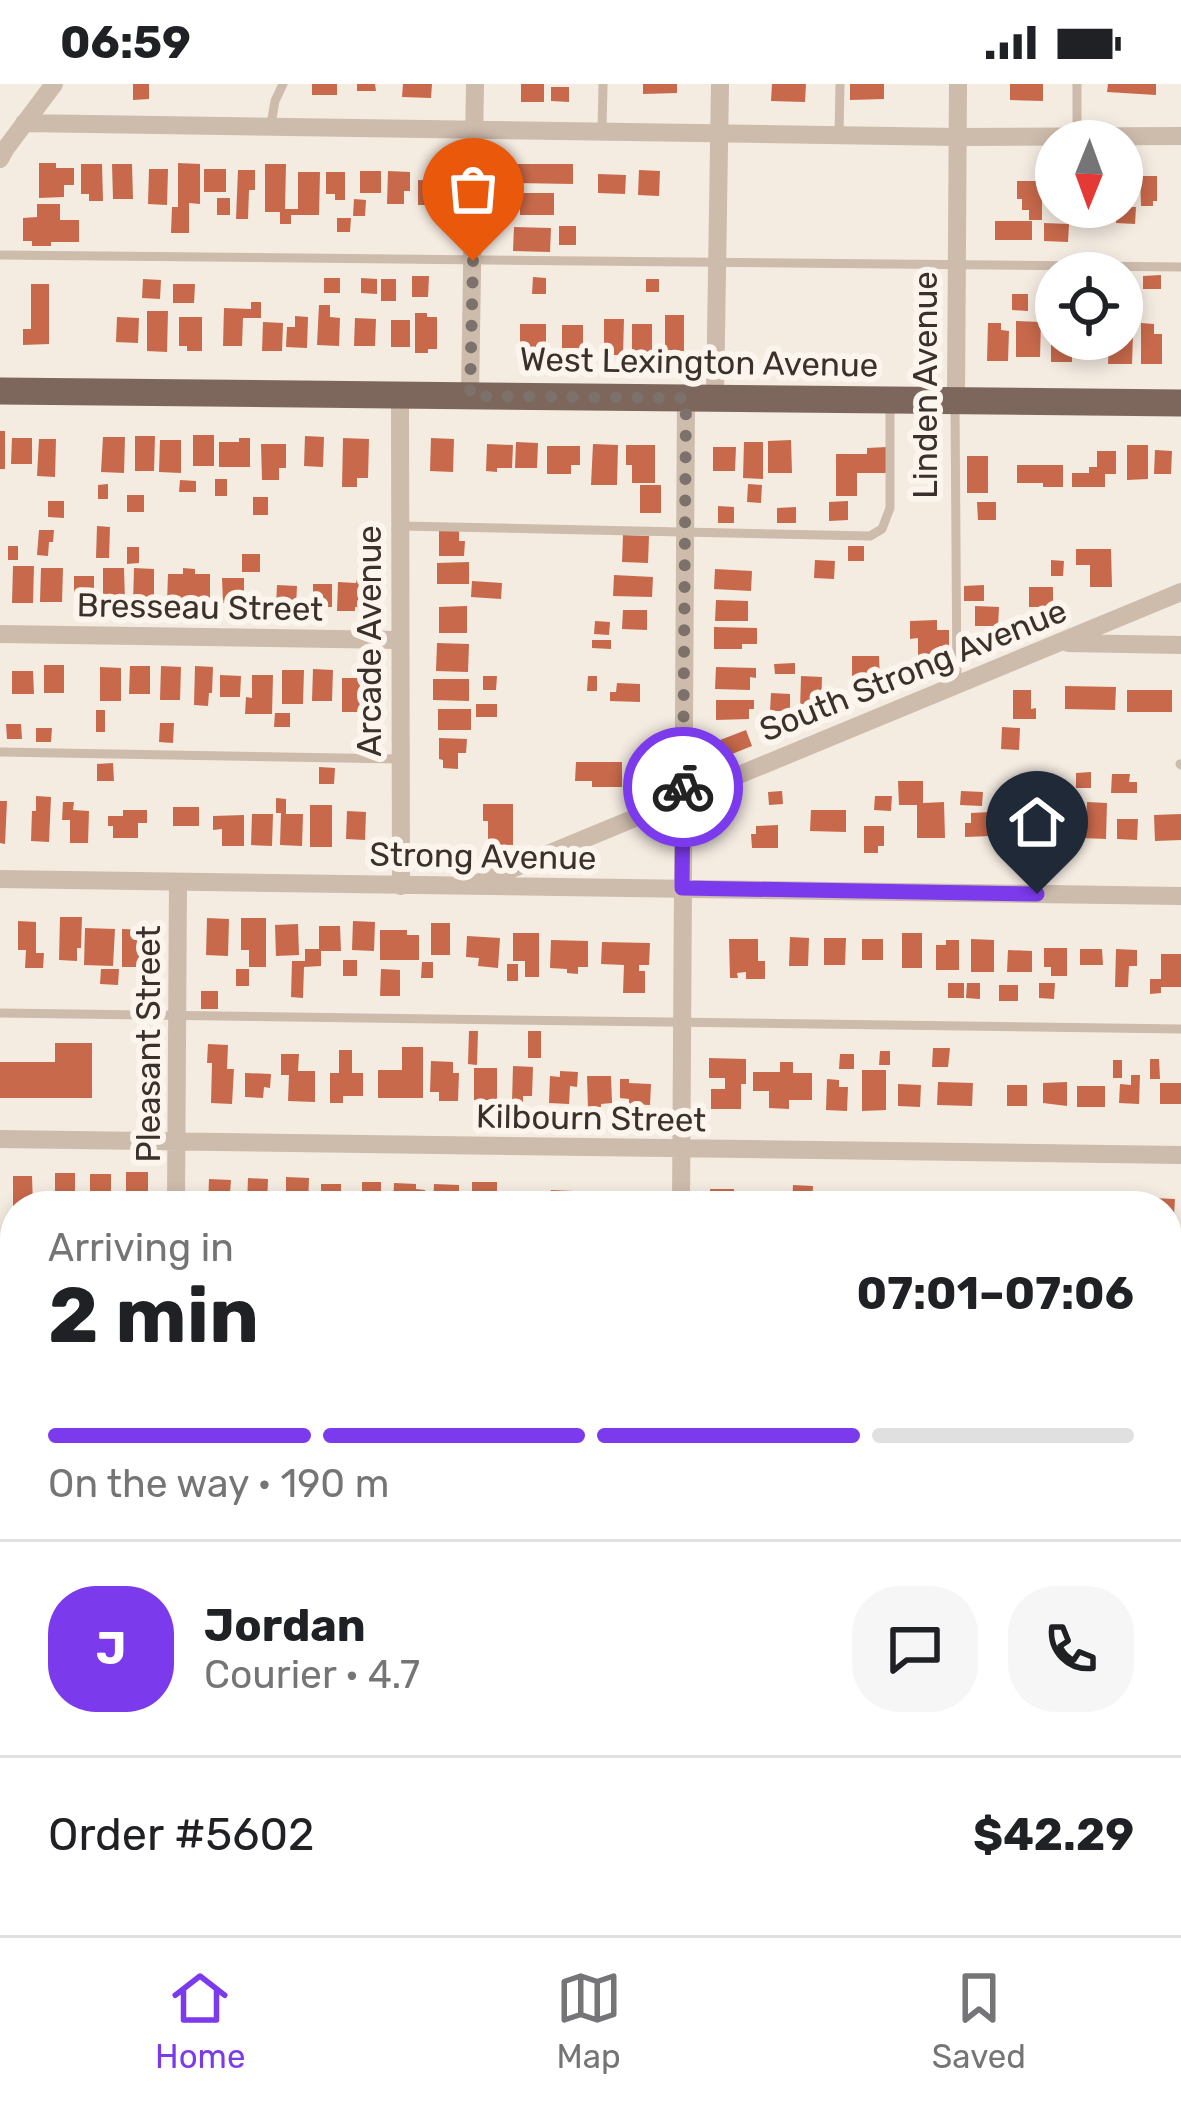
<!DOCTYPE html>
<meta charset="utf-8">
<style>
:root{--surface:#fff;--page:#f6f6f6;--text:#202124;--muted:#757577;--line:#e0e0e0;--accent:#7c3aed}
body{margin:0;font-family:Rubik,sans-serif;background:var(--page);color:var(--text);height:100vh;display:flex;flex-direction:column;font-size:45px;white-space:nowrap}
*{box-sizing:border-box;margin:0}
p{font-size:39px;color:var(--muted)}
.icon{flex:none;width:66px;height:66px;fill:none;stroke:currentColor;stroke-width:2;stroke-linecap:round;stroke-linejoin:round}
.map{position:relative;flex:1;overflow:hidden}
.side{position:absolute;left:0px;top:1107px;width:1182px;height:744px;display:flex;flex-direction:column;background:var(--surface);border-radius:48px 48px 0 0;box-shadow:0 6px 18px #0003}
.side>*{flex:none}
.needle{width:78px;rotate:181deg}
.buttons{position:absolute;left:1035px;top:36px;display:grid;gap:24px}
.buttons a{display:grid;place-items:center;width:108px;height:108px;border-radius:50%;background:var(--surface);box-shadow:0 6px 18px #0003;font-size:60px}
.pin{position:absolute;display:grid;place-items:center;width:102px;height:102px;color:#fff;margin:-123px -51px;border-radius:50% 50% 50% 0;rotate:-45deg;box-shadow:0 0 12px #0007}
.pin .icon{rotate:45deg}
.courier{position:absolute;display:grid;place-items:center;width:120px;height:120px;margin:-60px;border:9px solid #7c3aed;border-radius:50%;background:#fff;color:#222;box-shadow:0 3px 15px #0007}
.headline em{font-style:normal;font-weight:700}
.headline div{display:flex;flex-direction:column-reverse}
.headline{display:flex;align-items:center;justify-content:space-between;height:204px;padding:0 48px}
h1{font-size:78px;font-weight:700;line-height:90px}
.bar{display:grid;grid-template-columns:repeat(4,1fr);gap:18px 12px;align-content:center;height:144px;padding:0 48px}
.bar i{height:15px;border-radius:9px;background:var(--line)}
.bar .on{background:var(--accent)}
.bar p{grid-column:span 4}
.line{display:flex;align-items:center;gap:30px;padding:0 48px;border-top:3px solid var(--line)}
.line div{flex:1}
.round{display:grid;place-items:center;flex:none;width:126px;height:126px;border-radius:48px;background:var(--page)}
.status{display:flex;justify-content:space-between;align-items:center;height:84px;padding:0 60px;background:var(--surface);direction:ltr}
.status svg{height:33px;fill:currentColor}
.tabs{display:flex;justify-content:space-around;align-items:center;height:168px;border-top:3px solid var(--line);background:var(--surface);font-size:33px;color:var(--muted)}
.tabs a{display:grid;justify-items:center;gap:6px}
.tabs .on{color:var(--accent)}
.map>svg:first-child{display:block}
.building{fill:#c8694b}
.lines{fill:none;stroke-linecap:round;stroke-linejoin:round}
.lane{stroke:#cdbbac;stroke-width:9}
.street{stroke:#cdbbac;stroke-width:18}
.secondary{stroke:#a18a7d;stroke-width:24}
.primary{stroke:#7d675c;stroke-width:27}
.done{stroke:#7c716b;stroke-width:12;stroke-dasharray:0 21.6}
.route{stroke:#7c3aed;stroke-width:15}
.labels{text-anchor:middle;dominant-baseline:central;stroke-width:12;stroke-linejoin:round;paint-order:stroke}
.street-label{font-size:33px;fill:#3b302b;stroke:#fbf5ee}
</style>
<div class="status"><b>06:59</b><svg viewBox="0 0 49 12"><path d="M0 12V9h3v3zM5 12V6h3v6zM10 12V3h3v9zM15 12V0h3v12zM26 1h20v11H26zM47 4h2v5h-2z"/></svg></div>
<div class="map">
<svg width="1181" height="1851" viewBox="0 0 1181 1851">
<rect width="100%" height="100%" fill="#f4ebe1"/>
<path class="building" d="M133,0H149V15L133,16Z
M312,0H337V11H312Z
M357,0H375L376,7H357Z
M403,0H432L431,14L402,13Z
M521,0H544V18H521Z
M643,0H677V9L643,10Z
M772,0H806L805,18L771,17Z
M850,0H884V15L850,16Z
M1010,0H1043V17L1010,16Z
M1108,0H1156V11L1107,8Z
M551,3H569V18L551,17Z
M39,79H56V84H74V101H64V113L39,114Z
M178,79L200,80V120L189,119V149H171L172,123H178Z
M81,80H102L103,117H89V110H81Z
M112,80H132L133,115H113Z
M265,80H286L285,125H298V88H320L319,131H291V140H280V128H265Z
M515,80H573V100L515,99Z
M149,85H168L167,121L148,120Z
M204,85H226V108H204Z
M238,86H255V106H249L248,135H236Z
M639,86L660,87L659,112L638,111Z
M360,87H381V109H360Z
M388,87L410,88V107H404V120H387Z
M326,88H345V116H335V110H326Z
M598,90L626,91L625,110L598,109Z
M1140,92H1157V117H1153V122H1141Z
M418,96L437,97L436,121H418Z
M1017,97H1042V136H1029V126H1022V115H1017Z
M520,109H554V131H520Z
M217,114H230V131H217Z
M354,115L366,116L365,132H353Z
M37,120H60V136H79V158H51V162H32V157H23V134L37,133Z
M1117,123H1136L1135,140L1116,139Z
M337,134H351L350,148H337Z
M995,137H1032V156H995Z
M1044,139L1069,140L1068,158L1044,157Z
M559,142H576V161H559Z
M514,143L551,144L550,168L513,167Z
M1161,191V205H1143V192Z
M412,192H429L428,213H412Z
M533,193L546,194V210H532Z
M324,194H340V209H324Z
M361,194L377,195V210L361,209Z
M143,195L161,196L160,215L142,214Z
M381,195H396V217H381Z
M646,195H659V208H646Z
M31,200H49V260L23,261V245H31Z
M173,200H195L194,219H173Z
M1012,210H1028V227L1012,226Z
M251,218H261V234H243L242,262H223L224,224L251,225Z
M1044,219L1056,220V237H1043Z
M319,221H330V233L340,234L339,262L317,261Z
M147,227H168L167,268L147,267Z
M415,229H427V233H437V265H428V269H415Z
M665,231H684V267L665,266Z
M295,232L308,233L307,264L286,263L287,243H295Z
M117,233L139,234L138,259L116,258Z
M179,233H202V267H187V262H179Z
M355,234L376,235L375,262H354Z
M604,235H624L623,271H604Z
M391,236H410V263H391Z
M1016,237L1041,238L1040,273H1016Z
M263,238L283,239L282,267H262Z
M988,239H1001V246L1009,247L1008,277H987Z
M1141,239L1154,240V250H1162V280H1141Z
M520,240H546V265H539L538,271H520Z
M632,240H652V272L632,271Z
M562,241H583V264H562Z
M1056,241V255H1072V278H1051V242Z
M1122,250H1133L1132,280H1108L1109,255H1122Z
M0,347H5V385H0Z
M193,351H214V382H193Z
M135,352H155L154,387H135Z
M305,352L324,353L323,383L304,382Z
M103,353H125L124,389L101,388Z
M12,354H32V380H11Z
M239,354H250V383H219V358H239Z
M343,354L369,355L368,394H357V403H342Z
M431,354L454,355L453,388L430,387Z
M39,355H56L55,393L37,392Z
M160,356H181V389L159,388Z
M791,356L792,389H768V357Z
M516,358L538,359L537,384H515Z
M744,358H763V395L743,394Z
M261,360H286V384H279V396H262Z
M487,360L513,361L512,384H497V388L486,387Z
M593,360L618,361L617,401H591Z
M626,361H655V399H632V381H626Z
M1127,361H1148V395L1127,396Z
M547,362H580V381H571V390H547Z
M713,363H736L735,387H713Z
M887,363V389H857V412H836V370H867V364Z
M918,364L937,365L935,398L916,397Z
M1155,366L1172,367L1171,390H1154Z
M1097,367H1116V390H1105V403H1072V389H1089V383H1097Z
M967,372H988V409H967Z
M1017,381H1063V403H1043V399H1017Z
M215,395H227V412H215Z
M180,396L196,397V408H179Z
M108,400V415H98V401Z
M748,400L762,401L761,419L747,418Z
M640,401H661V429H640Z
M127,411H144V428H127Z
M253,413H268V431H253Z
M48,417H64V434L48,433Z
M848,417V436L829,437V418Z
M977,418H996V436H978Z
M718,422L734,423V439H718Z
M796,423V439H777V424Z
M97,442L110,443L109,474H96Z
M39,446H54L53,458H49L48,472L37,471Z
M439,447H459V457H465L464,472H439Z
M623,451L649,452L648,479L622,478Z
M8,462H18V476H8Z
M848,462H864V477H848Z
M127,463H139V479L127,480Z
M1076,465H1111L1112,503H1090V481H1076Z
M242,470H260V488H242Z
M815,476L835,477L834,495L814,494Z
M1051,476L1064,477L1063,492H1051Z
M469,478V500H437V479Z
M13,482H34L33,519H12Z
M41,484H63L62,518H40Z
M103,484H124L125,518H103Z
M134,484L154,485V520H133Z
M183,484L195,485V490H210V514H179V519H167L168,490H183Z
M715,485L752,487L751,507L714,505Z
M614,491L653,493L652,513L613,512Z
M74,492H94V520H74Z
M222,494H244V519H223Z
M357,495L376,496L375,524L355,523V527H337L338,498L356,499Z
M472,497L502,499L501,515L471,513Z
M313,500H332V523H313Z
M277,501L297,502L296,523H276Z
M984,501V517H964V502Z
M1029,503H1053V523H1029Z
M716,516L748,517V537H715Z
M467,522V549H439V523Z
M975,522L999,523L998,542H975Z
M623,526H647V546L622,545Z
M937,536V546H949V562H939V575H918V554L910,555V537Z
M595,537L610,538L609,551L594,550Z
M714,543L757,544V560H742V565H714Z
M592,556H611V565L592,564Z
M437,559L469,560L468,588L436,587Z
M852,572H879L880,596H863V592H852Z
M795,579V590H775L774,580Z
M44,581H64V609H44Z
M130,582H150V610H129Z
M161,582L181,583L180,616H160Z
M195,582L213,583L212,609H209L208,622L194,621Z
M100,583L121,584V617H100Z
M716,583L756,584V594L750,593V606L715,605Z
M313,585L333,586L332,617H312Z
M282,586H304L303,620H282Z
M12,587H33L34,610H12Z
M220,591L241,592L240,613H220Z
M252,591H273L272,630H245L246,613L252,614Z
M483,592H497L496,606H483Z
M588,592H597V607H587Z
M801,592L822,593L821,626H800Z
M342,594H365V628H342Z
M433,595H469V617L433,616Z
M617,599L640,600V618L610,617V608H616Z
M1065,602L1116,603L1115,626L1065,625Z
M1013,606H1031V625L1036,624V635H1013Z
M1127,606H1172V628H1127Z
M771,609L790,610V627H770Z
M716,616H754V625H749V635L716,636Z
M476,620H497V633H476Z
M438,625H471V646H438Z
M96,626H105V648H96Z
M275,629H290V643H274Z
M160,639H174L173,659L159,658Z
M6,640H21L22,655H7Z
M1002,643L1020,644L1019,666L1001,665Z
M36,644H52L51,658H36Z
M746,646L752,662L727,672L720,656Z
M439,654L467,655L466,669H458V685L443,684V676L439,675Z
M637,674H657V700L638,701Z
M576,678H622V703H592V697H575Z
M113,679L114,697H97V680Z
M319,683L335,684L334,700H319Z
M1091,688V704H1076V689Z
M1112,690H1130L1129,698H1137V709H1111Z
M898,697H923V719L944,718L945,754H917V721H899Z
M1013,701H1033V755H1004L1003,724L1013,725Z
M782,707L783,720L769,721L768,708Z
M961,707L983,708L982,722L960,721Z
M1063,707H1072V722H1066V753H1044L1045,721H1063Z
M36,712L51,713L49,758L31,757L32,727H36Z
M875,712H892L891,727L874,726Z
M276,714L286,715V730H303L302,762L280,761L281,729H276Z
M0,717H7L5,760L0,759Z
M63,718H74L73,726L89,727L88,759H70V736H62Z
M1087,718L1107,719L1106,755L1081,754L1082,741H1086Z
M483,720H513V761L488,760V737H483Z
M310,721H332V763H310Z
M173,723H199V742H173Z
M123,726H147V739H138V754H113V742H108V732H123Z
M811,726H846V748L810,747Z
M347,727L366,728L365,756L346,755Z
M991,728V752L965,753V739H971V729Z
M252,730H273L272,762L251,761Z
M1181,730V756L1155,757L1154,731Z
M244,731V762H222V745L213,746V732Z
M1117,735H1138L1137,756L1117,755Z
M778,741V764H752L751,750H756V742Z
M864,742H884V762H878V769H864Z
M60,833H82L81,864H77V877L59,876Z
M207,834L229,835L228,872L206,871Z
M241,834H266V883H249V866H241Z
M18,837L36,838V869H44L43,884H25L26,866H18Z
M353,837L375,838L374,867L352,866Z
M431,839H450V871H431Z
M298,840L299,871L276,872L275,841Z
M319,842H340L341,867H321V882L304,883L303,914L291,913L292,877H305V865H319Z
M85,844L115,845L113,882L84,881Z
M122,845L152,846V869H140V883H122Z
M380,846H407V851H419V876H380Z
M513,849H539V893H525V877H513Z
M902,849H922V884H902Z
M467,852L500,854L498,884L478,882L479,874L466,873Z
M790,853L809,854L808,882H789Z
M824,854H846L845,881H824Z
M729,855H758V877H765V895H746V888L737,889L738,894H730Z
M862,855H883V876H862Z
M971,855L994,856V888H971Z
M551,856L588,857V883H578V890L567,889V885L550,884Z
M946,856H959V886H936V861H946Z
M602,858L650,859L649,881H639V887H645V909H623L624,881L601,880Z
M1044,864H1067V892H1051V883H1044Z
M1080,865H1102L1103,881H1080Z
M1116,865L1137,866V882H1129L1128,903H1115Z
M1008,866L1032,867V888H1007Z
M1161,870H1181V903H1161V909L1150,910V895H1161Z
M343,876H357V892H343Z
M422,878H433V894H421Z
M507,880H518V897H507Z
M101,885H119L118,901L100,900Z
M236,885H249V902H236Z
M381,885L400,886V912H380Z
M948,899H964V914H948Z
M967,899H980V915L966,914Z
M1039,899H1055L1054,915L1039,914Z
M999,901H1018V917H999Z
M201,907H218V925H201Z
M469,947H478L477,981L468,980Z
M528,947H541V974H528Z
M55,959H92V1014H0V978H55Z
M208,960L228,961L227,985H234L232,1020L211,1019L212,979H207Z
M402,963H423V1014H378V986H402Z
M933,964H950L948,983H932Z
M339,966H352V989H363V1012H343V1019H330V989H339Z
M880,967H890V981H879Z
M281,970H299L298,987H315V1018L288,1017L289,991H281Z
M840,970H854V985H839Z
M709,974L746,975V1000H741V1025H711V1005H725V994H709Z
M1150,975H1159L1160,995H1150Z
M1113,976H1122V994H1113Z
M431,977L453,978V989H459L458,1017H439V1008H430Z
M780,978H793V989H812V1016H789V1025L769,1024V1007H753V988H780Z
M513,982L533,983L532,1012H523V1018H512Z
M474,984H497V1016H474Z
M862,986H886V1026L862,1027Z
M560,987L578,988L577,1003L570,1002L569,1020L549,1019L550,992L560,993Z
M245,989L271,990L270,1004L264,1003L263,1014L245,1013Z
M1131,991H1140L1139,1020L1119,1019L1120,1000L1131,1001Z
M587,992H611L612,1019L601,1020V1023L588,1024Z
M620,995H629V999L651,1000L650,1021L629,1020V1015L620,1014Z
M827,995L839,996V1003H848L847,1027L826,1026Z
M938,998L973,999L972,1022L937,1021Z
M1067,998V1022L1043,1019V999Z
M1160,999H1181V1020H1160Z
M898,1000L921,1001L920,1023L898,1022Z
M1007,1001H1027V1022H1007Z
M1077,1002H1105V1023H1077Z
M126,1088H148V1116H135V1122H126Z
M55,1089H75V1122H55Z
M90,1090H111V1122H90Z
M13,1092H32L33,1122H13Z
M286,1093L309,1094L308,1122H286Z
M248,1094L268,1095L267,1122H247Z
M209,1095L231,1096L229,1122H208Z
M362,1098H381V1122H362Z
M472,1098H497V1122H472Z
M394,1099L416,1100V1105L425,1106V1122L393,1121Z
M321,1100H341V1122H321Z
M434,1100L459,1101V1119L433,1118Z
M793,1101L813,1102L812,1122H792Z
M710,1105H734V1122H711Z
M551,1106L573,1107V1122H550Z
M511,1108L535,1109L534,1122H511Z
M588,1109L611,1110V1122H587Z
M826,1109L849,1111V1122H825Z
M870,1110H899V1122H870Z
M916,1111L945,1112V1122H916Z
M971,1111H1006V1122H964V1115H971Z
M1045,1113L1064,1114V1122H1044Z
M1114,1113H1140V1122H1114Z
M1082,1114H1101V1122H1082Z
M1152,1114L1175,1115L1174,1131L1167,1130V1122H1151Z
M651,1115L652,1122H626V1116Z
M1171,1364H1181V1388H1171Z
M6,1458H15V1477H6Z
M1167,1496H1174V1527H1167Z
M8,1666H15V1683H7Z
M1167,1745H1179V1769H1167Z"/>
<g class="lines">
<path class="lane" d="M1077,0V52
M271,40L275,17L283,0
M602,46L603,0
M839,51L840,0
M0,171L1181,183
M955,319L957,602
M402,442L870,452L882,445L890,424V322
M0,668L400,675
M1180,680L1181,681
M0,929L1181,945
M0,1183H15
M1167,1191H1181
M0,1436H15
M1167,1436H1181
M0,1690H15
M1167,1690H1181"/>
<path class="street" d="M24,39L956,53L1181,52
M0,75L6,64L54,0
M400,311L401,802
M470,312L475,0
M715,315L720,0
M956,317L958,0
M0,550L398,556
M1068,559L1181,561
M0,795L1181,812
M478,799L1181,508
M0,1055L1181,1071
M176,1122L178,798
M681,1122L686,314
M0,1309H15
M1167,1309H1181
M1167,1816H1181
M0,1817H15
M173,1851V1836
M517,1851V1836
M862,1851V1836"/>
<path class="secondary" d="M1167,1560H1181
M0,1561H15"/>
<path class="primary" d="M0,307L1181,319"/>
</g>
<g class="lines">
<path class="done" d="M473,177L470,312L686,314L683,703"/>
<path class="route" d="M683,703L682,804L1037,810"/>
</g>
<g class="labels">
<g class="street-label">
<text transform="translate(699 278) rotate(1)">West Lexington Avenue</text>
<text transform="translate(925 301) rotate(-90)">Linden Avenue</text>
<text transform="translate(200 523) rotate(1)">Bresseau Street</text>
<text transform="translate(369 557) rotate(-90)">Arcade Avenue</text>
<text transform="translate(913 586) rotate(-22)">South Strong Avenue</text>
<text transform="translate(483 772) rotate(1)">Strong Avenue</text>
<text transform="translate(148 960) rotate(-90)">Pleasant Street</text>
<text transform="translate(591 1034) rotate(1)">Kilbourn Street</text>
</g>
</g>
</svg>
<div class="buttons">
<a><svg class="needle" viewBox="-14 -14 28 28"><path d="M0-13l5 13h-10z" fill="#e53935"/><path d="M0 13l5-13h-10z" fill="#757577"/></svg></a>
<a><svg class="icon" aria-label="locate" viewBox="0 0 24 24"><circle cx="12" cy="12" r="6"/><path d="M12 2v4M12 18v4M2 12h4M18 12h4"/></svg></a>
</div>
<div class="pin" style="left:473px;top:177px;background:#ea580c"><svg class="icon" aria-label="bag" viewBox="0 0 24 24"><path d="M5 8h14l-1 12H6zM9 8a3 3 0 0 1 6 0"/></svg></div>
<div class="pin" style="left:1037px;top:810px;background:#1f2937"><svg class="icon" aria-label="home" viewBox="0 0 24 24"><path d="M3 11l9-7 9 7M6 9v11h12V9"/></svg></div>
<div class="courier" style="left:683px;top:703px"><svg class="icon" aria-label="bike" viewBox="0 0 24 24"><circle cx="6" cy="16" r="4"/><circle cx="18" cy="16" r="4"/><path d="M6 16l4-8h5l3 8M10 8l3 8H6M13 5h3"/></svg></div>
<section class="side">
<div class="headline"><div><h1>2 min</h1><p>Arriving in</p></div><em>07:01–07:06</em></div>
<div class="bar"><i class="on"></i><i class="on"></i><i class="on"></i><i></i><p>On the way · 190 m</p></div>
<div class="line" style="height:216px"><b class="round" style="background:var(--accent);color:#fff">J</b><div><b>Jordan</b><p>Courier · 4.7</p></div><a class="round"><svg class="icon" aria-label="chat" viewBox="0 0 24 24"><path d="M4 5h16v11H9l-5 4z"/></svg></a><a class="round"><svg class="icon" aria-label="phone" viewBox="0 0 24 24"><path d="M5 4h4l2 5-3 2q2 4 5 5l2-3 5 2v4C11 20 4 13 5 4z"/></svg></a></div>
<div class="line" style="height:156px"><div>Order #5602</div><b>$42.29</b></div>
</section>
</div>
<nav class="tabs">
<a class="on"><svg class="icon" aria-label="home" viewBox="0 0 24 24"><path d="M3 11l9-7 9 7M6 9v11h12V9"/></svg>Home</a>
<a><svg class="icon" aria-label="map" viewBox="0 0 24 24"><path d="M3 6l6-2 6 2 6-2v14l-6 2-6-2-6 2zM9 4v14M15 6v14"/></svg>Map</a>
<a><svg class="icon" aria-label="saved" viewBox="0 0 24 24"><path d="M7 4h10v16l-5-4-5 4z"/></svg>Saved</a>
</nav>
